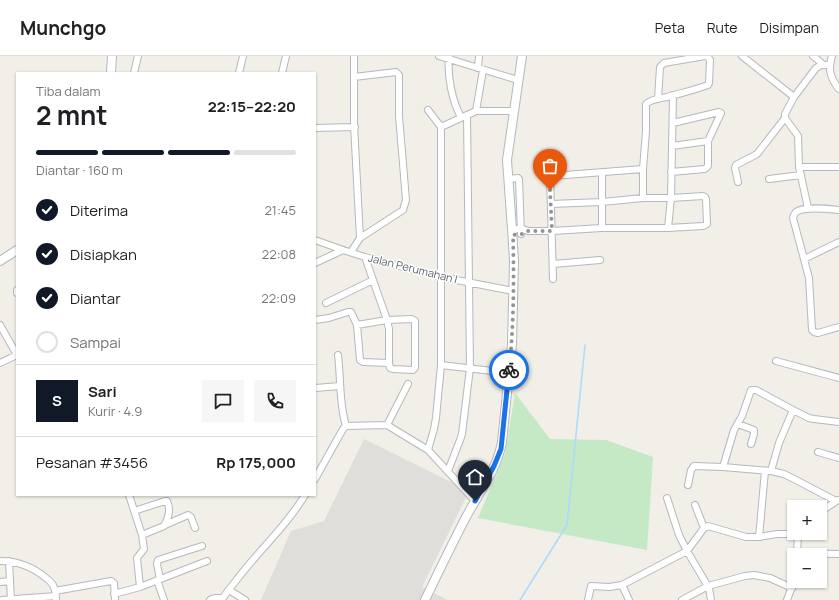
<!DOCTYPE html>
<html lang="id">
<meta charset="utf-8">
<style>
:root{--surface:#fff;--page:#f6f6f6;--text:#202124;--muted:#757577;--line:#e0e0e0;--accent:#111827}
body{margin:0;font-family:Manrope,sans-serif;background:var(--page);color:var(--text);height:100vh;display:flex;flex-direction:column;font-size:15px;white-space:nowrap}
*{box-sizing:border-box;margin:0}
p{font-size:13px;color:var(--muted)}
.icon{flex:none;width:22px;height:22px;fill:none;stroke:currentColor;stroke-width:2;stroke-linecap:round;stroke-linejoin:round}
.map{position:relative;flex:1;overflow:hidden}
.sheet{position:absolute;left:16px;top:16px;width:300px;height:424px;display:flex;flex-direction:column;background:var(--surface);border-radius:0px;box-shadow:0 1px 3px #0004}
.sheet>*{flex:none}
.tools{position:absolute;left:787px;top:444px;display:grid;gap:8px}
.tools a{display:grid;place-items:center;width:40px;height:40px;border-radius:0px;background:var(--surface);box-shadow:0 1px 3px #0004;font-size:20px}
.pin{position:absolute;display:grid;place-items:center;width:34px;height:34px;color:#fff;margin:-41px -17px;border-radius:50% 50% 50% 0;rotate:-45deg;box-shadow:0 0 4px #0007}
.pin .icon{rotate:45deg}
.courier{position:absolute;display:grid;place-items:center;width:40px;height:40px;margin:-20px;border:3px solid #1a73e8;border-radius:50%;background:#fff;color:#222;box-shadow:0 1px 5px #0007}
.head em{font-style:normal;font-weight:700}
.head div{display:flex;flex-direction:column-reverse}
.head{display:flex;align-items:center;justify-content:space-between;height:68px;padding:0 20px}
h1{font-size:26px;font-weight:700;line-height:30px}
.bar{display:grid;grid-template-columns:repeat(4,1fr);gap:6px 4px;align-content:center;height:48px;padding:0 20px}
.bar i{height:5px;border-radius:3px;background:var(--line)}
.bar .on{background:var(--accent)}
.bar p{grid-column:span 4}
.line{display:flex;align-items:center;gap:10px;padding:0 20px;border-top:1px solid var(--line)}
.line div{flex:1}
.round{display:grid;place-items:center;flex:none;width:42px;height:42px;border-radius:0px;background:var(--page)}
ol{padding:0 20px;list-style:none}
li{display:flex;align-items:center;gap:12px;height:44px}
li p{margin-inline-start:auto}
li .icon{padding:4px;border-radius:50%;background:var(--accent);color:#fff;stroke-width:4}
li:last-child{color:var(--muted)}
li i{width:22px;height:22px;border:2px solid var(--line);border-radius:50%}
header{display:flex;align-items:center;gap:24px;box-sizing:border-box;height:56px;padding:0 20px;background:var(--surface);border-bottom:1px solid var(--line)}
header strong{font-size:19px}
nav{display:flex;gap:22px;margin-inline-start:auto;font-size:14px}
.map>svg:first-child{display:block}
.industrial{fill:#e0deda}
.green{fill:#c5e8c5}
.lines{fill:none;stroke-linecap:round;stroke-linejoin:round}
.stream{stroke:#aadaff;stroke-width:1.5}
.minor-casing{stroke:#b5b8bc;stroke-width:8}
.tertiary-casing{stroke:#b5b8bc;stroke-width:10}
.minor{stroke:#fff;stroke-width:6}
.tertiary{stroke:#fff;stroke-width:8}
.done{stroke:#929495;stroke-width:4;stroke-dasharray:0 7.2}
.route{stroke:#1a73e8;stroke-width:5}
.labels{text-anchor:middle;dominant-baseline:central;stroke-width:3;stroke-linejoin:round;paint-order:stroke}
.street-label{font-size:11px;fill:#5f6368;stroke:#fff}
</style>
<header>
<strong>Munchgo</strong>
<nav><a>Peta</a><a>Rute</a><a>Disimpan</a></nav>
</header>
<div class="map">
<svg width="839" height="544" viewBox="0 0 839 544">
<rect width="100%" height="100%" fill="#f1efe8"/>
<path class="industrial" d="M364,383L469,435L422,531L448,544H261L291,475L324,465Z"/>
<path class="green" d="M515,337L550,383L606,384L653,401L647,494L478,462L505,398Z"/>
<g class="lines">
<path class="stream" d="M520,544L567,469L585,289"/>
<defs>
<path id="minor" d="M354,0V69L360,182
M439,0L518,24
M449,0C447,19 452,45 461,61
M742,0L794,41
M813,0L824,9
M832,0C828,13 830,22 839,33
M478,12L479,0
M134,17L138,0
M239,17L243,0
M282,17L286,0
M428,54L441,71
M476,55L483,14
M315,72L355,71
M672,90L708,85
M799,111L798,80L785,62V58L794,41L816,12L821,9H830
M671,116L705,113L708,110V85L721,57L719,56L673,67
M602,117V172
M508,123L518,122L519,123L521,178
M769,123L801,119
M738,126L735,112L736,109L757,98L785,62
M643,142V113L646,75V48C651,43 661,42 667,41C681,37 695,34 708,29L709,27L710,4L708,1L705,0L664,7L660,11L658,43
M808,152L799,111H839
M839,154C829,153 804,150 796,156C794,158 794,159 793,162L804,203L809,222L812,274L814,276L818,277L839,271
M668,172L671,142L673,39
M512,173H523L528,175H552L602,172H668L703,170L707,168L706,143L705,141L703,140L671,142H643L602,146L551,148
M315,184L343,194L365,201L441,221L513,235
M351,196L360,182L403,154L406,144L399,60V19L396,16L354,21
M804,203L839,186
M315,207L343,194
M553,208L600,204
M553,223L550,120H552L643,113
M17,234V237
M326,247L373,224
M315,264L329,262L348,256H351L357,269L360,304L363,306L389,307L390,312L393,313L413,314L415,312V265L412,263L387,264L365,201
M0,269L17,299L0,307
M357,269L387,264L389,273V307
M338,299C341,323 339,348 346,370
M776,305L839,322
M441,309L509,317
M315,332L340,330
M738,368L754,374V378L751,388
M387,369L408,328
M428,394L434,373L436,362L441,309V71L476,55H514
M818,396L839,402
M723,411L734,374L742,360L751,334H756L793,354
M448,415L460,384L462,378L470,312L467,59
M771,415L779,387L793,354L809,362L814,363L839,366
M315,423L343,373L346,370L387,369L428,394L475,445
M688,429L691,414L694,410L723,411L771,415L784,418L796,424L836,445
M129,439L142,479L144,493L137,502L140,531
M667,442L679,479L687,495L709,532L711,544
M695,449L704,472
M134,455L165,445H167C171,453 168,463 164,470L142,479
M820,456L838,444
M165,469L188,459L191,461L195,472
M759,481L765,415
M797,497L839,498
M797,499L798,477
M0,505C17,505 33,511 46,522C49,524 51,526 53,529C55,533 56,539 56,544
M9,505L11,544
M160,523L157,508L158,504L202,490
M157,524L164,544
M0,526L10,525
M622,529L629,544
M229,534L245,544
M55,535L111,525L114,527L115,544
M114,538L140,531L207,505
M2,544L56,540
M210,544C213,541 218,542 222,542
M222,544C225,538 230,532 235,526C257,496 286,471 305,439
M588,544L591,530L609,531L622,529L687,495L704,472L708,470L746,481H759L777,478H798
M682,544L708,530L745,520L754,519L770,522L792,532
M787,544L794,525"/>
<path id="tertiary" d="M111,17L112,0
M0,205L17,194
M425,544C438,517 451,490 465,463C478,438 497,414 502,386L512,288L514,205L512,173L507,104L522,0"/>
</defs>
<use href="#minor" class="minor-casing"/>
<use href="#tertiary" class="tertiary-casing"/>
<use href="#minor" class="minor"/>
<use href="#tertiary" class="tertiary"/>
</g>
<g class="lines">
<path class="done" d="M509,314C514,269 514,224 513,179L523,178L528,175H552L550,134"/>
<path class="route" d="M475,445L494,410L501,393L509,314"/>
</g>
<g class="labels">
<g class="street-label">
<text transform="translate(413 212) rotate(14)">Jalan Perumahan I</text>
</g>
</g>
</svg>
<div class="tools">
<a>+</a>
<a>−</a>
</div>
<div class="pin" style="left:550px;top:134px;background:#ea580c"><svg class="icon" aria-label="bag" viewBox="0 0 24 24"><path d="M5 8h14l-1 12H6zM9 8a3 3 0 0 1 6 0"/></svg></div>
<div class="pin" style="left:475px;top:445px;background:#1f2937"><svg class="icon" aria-label="home" viewBox="0 0 24 24"><path d="M3 11l9-7 9 7M6 9v11h12V9"/></svg></div>
<div class="courier" style="left:509px;top:314px"><svg class="icon" aria-label="bike" viewBox="0 0 24 24"><circle cx="6" cy="16" r="4"/><circle cx="18" cy="16" r="4"/><path d="M6 16l4-8h5l3 8M10 8l3 8H6M13 5h3"/></svg></div>
<section class="sheet">
<div class="head"><div><h1>2 mnt</h1><p>Tiba dalam</p></div><em>22:15–22:20</em></div>
<div class="bar"><i class="on"></i><i class="on"></i><i class="on"></i><i></i><p>Diantar · 160 m</p></div>
<ol>
<li><svg class="icon" aria-label="check" viewBox="0 0 24 24"><path d="M5 12l5 5 9-10"/></svg>Diterima<p>21:45</p></li>
<li><svg class="icon" aria-label="check" viewBox="0 0 24 24"><path d="M5 12l5 5 9-10"/></svg>Disiapkan<p>22:08</p></li>
<li><svg class="icon" aria-label="check" viewBox="0 0 24 24"><path d="M5 12l5 5 9-10"/></svg>Diantar<p>22:09</p></li>
<li><i></i>Sampai</li>
</ol>
<div class="line" style="height:72px"><b class="round" style="background:var(--accent);color:#fff">S</b><div><b>Sari</b><p>Kurir · 4.9</p></div><a class="round"><svg class="icon" aria-label="chat" viewBox="0 0 24 24"><path d="M4 5h16v11H9l-5 4z"/></svg></a><a class="round"><svg class="icon" aria-label="phone" viewBox="0 0 24 24"><path d="M5 4h4l2 5-3 2q2 4 5 5l2-3 5 2v4C11 20 4 13 5 4z"/></svg></a></div>
<div class="line" style="height:52px"><div>Pesanan #3456</div><b>Rp 175,000</b></div>
</section>
</div>
